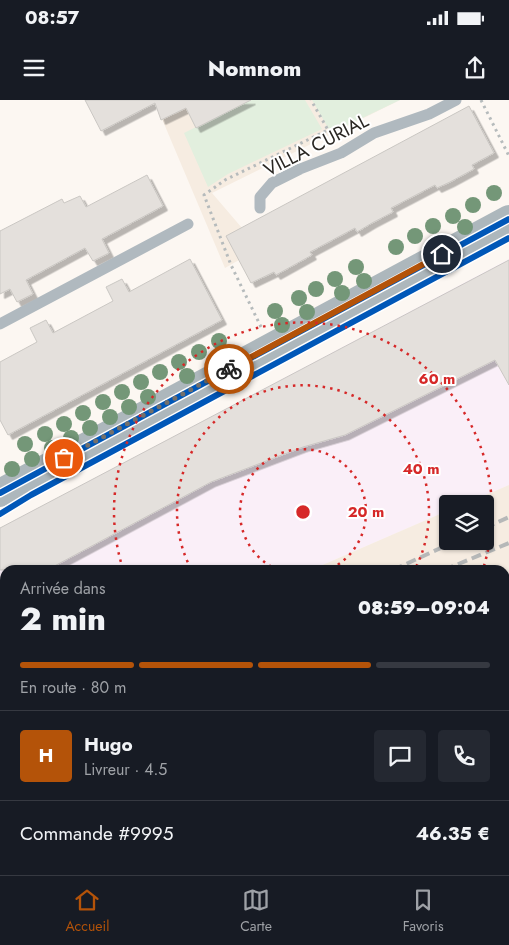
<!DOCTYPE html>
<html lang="fr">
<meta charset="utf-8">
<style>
:root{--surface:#171b24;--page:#242831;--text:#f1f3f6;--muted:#9ea1a6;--line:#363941;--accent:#b45309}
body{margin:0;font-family:Jost,sans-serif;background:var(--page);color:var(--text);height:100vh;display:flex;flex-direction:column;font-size:19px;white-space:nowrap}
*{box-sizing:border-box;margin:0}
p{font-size:16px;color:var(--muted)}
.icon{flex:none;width:28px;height:28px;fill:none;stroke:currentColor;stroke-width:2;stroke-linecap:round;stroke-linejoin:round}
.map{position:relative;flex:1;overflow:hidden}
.sheet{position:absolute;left:0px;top:465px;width:510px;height:310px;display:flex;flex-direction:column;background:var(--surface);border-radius:15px 15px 0 0;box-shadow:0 1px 4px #0004}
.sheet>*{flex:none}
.controls{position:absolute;left:439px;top:395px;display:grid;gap:10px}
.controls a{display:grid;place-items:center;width:55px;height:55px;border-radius:5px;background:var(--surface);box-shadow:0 1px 4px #0004;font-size:25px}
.pin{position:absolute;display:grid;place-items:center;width:42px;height:42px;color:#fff;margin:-21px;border:2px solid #fff;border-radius:50%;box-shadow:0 1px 5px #0007}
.courier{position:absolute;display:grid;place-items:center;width:50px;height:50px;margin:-25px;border:4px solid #b45309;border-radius:50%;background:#fff;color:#222;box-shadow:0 1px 6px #0007}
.overview em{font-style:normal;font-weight:800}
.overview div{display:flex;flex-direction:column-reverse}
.overview{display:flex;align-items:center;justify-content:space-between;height:85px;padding:0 20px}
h1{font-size:32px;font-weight:800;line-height:38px}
.bar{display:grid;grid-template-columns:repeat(4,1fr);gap:8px 5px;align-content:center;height:60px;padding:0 20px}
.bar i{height:6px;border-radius:4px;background:var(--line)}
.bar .active{background:var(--accent)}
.bar p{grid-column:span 4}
.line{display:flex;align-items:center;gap:12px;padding:0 20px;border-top:1px solid var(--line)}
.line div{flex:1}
.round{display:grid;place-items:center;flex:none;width:52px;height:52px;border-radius:5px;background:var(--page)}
.status{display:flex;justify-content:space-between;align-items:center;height:35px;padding:0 25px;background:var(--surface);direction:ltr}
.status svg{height:14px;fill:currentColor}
header{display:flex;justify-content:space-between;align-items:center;height:65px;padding:0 20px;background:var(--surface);font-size:22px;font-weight:800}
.tabs{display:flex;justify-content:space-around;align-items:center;height:70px;border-top:1px solid var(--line);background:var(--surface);font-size:14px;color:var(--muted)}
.tabs a{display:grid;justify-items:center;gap:2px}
.tabs .active{color:var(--accent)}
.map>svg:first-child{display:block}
.industrial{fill:#faeff8}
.built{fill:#f6ece1}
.green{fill:#e2efde}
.building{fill:#e4e0dc;stroke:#cac7c3;filter:url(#shadow)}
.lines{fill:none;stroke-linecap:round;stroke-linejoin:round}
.path{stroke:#b6bbbc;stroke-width:3;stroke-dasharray:2.5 4;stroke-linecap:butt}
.lane{stroke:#b0b9bf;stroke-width:11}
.secondary{stroke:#adb7bc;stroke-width:28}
.rail{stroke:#b6b8b8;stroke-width:4;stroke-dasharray:10 5;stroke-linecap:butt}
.cycleway-casing{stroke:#fff;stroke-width:9}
.cycleway{stroke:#0057b8;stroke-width:6}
.tree{fill:#749778}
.done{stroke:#74706b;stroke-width:5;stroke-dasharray:0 9}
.route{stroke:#b45309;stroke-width:6}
.ring{fill:none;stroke:#d62828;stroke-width:2.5;stroke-dasharray:2.5 5}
.labels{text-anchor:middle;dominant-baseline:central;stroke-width:4;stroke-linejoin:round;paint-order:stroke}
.street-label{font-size:19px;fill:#2a2723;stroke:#fff}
.centre{fill:#d62828;stroke:#fff;stroke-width:2.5}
.ring-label{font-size:15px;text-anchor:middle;font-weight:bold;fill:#d62828;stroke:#fff;stroke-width:4;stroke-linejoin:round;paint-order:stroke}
</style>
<div class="status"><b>08:57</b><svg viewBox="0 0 49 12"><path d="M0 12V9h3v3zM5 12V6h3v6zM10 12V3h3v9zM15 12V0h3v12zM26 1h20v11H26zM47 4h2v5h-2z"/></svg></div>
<header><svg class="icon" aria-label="menu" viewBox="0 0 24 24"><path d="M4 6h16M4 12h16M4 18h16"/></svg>Nomnom<svg class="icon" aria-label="share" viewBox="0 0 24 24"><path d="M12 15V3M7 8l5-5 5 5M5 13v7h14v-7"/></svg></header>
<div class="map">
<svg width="509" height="775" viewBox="0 0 509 775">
<defs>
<filter id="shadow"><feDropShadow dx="4.5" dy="4.5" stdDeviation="0" flood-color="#0004"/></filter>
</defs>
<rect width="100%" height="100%" fill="#fcf7f2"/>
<path class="industrial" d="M509,159V385L465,404H448L447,411L311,470H5V591L0,592V428Z"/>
<path class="built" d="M154,0H400L212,93L242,128L239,160L225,168Z
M509,385V775H0V592L5,591V770H505V470H311L447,411L448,441H485V404H465Z"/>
<path class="green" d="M250,0H305L322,29L228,74L208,87L184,33Z
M312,0H400L331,33Z"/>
<path class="building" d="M85,0H251L196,28L186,8L161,20L155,3L101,31Z
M469,6L494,53L472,65L474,69L450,82L437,88L435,85L391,108L393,112L372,123L357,132L355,128L310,152L312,155L276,175L274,172L251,183L226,136Z
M147,75L163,106L102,139L109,153L93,161L85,148L26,180L33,194L17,202L10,189L0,194V131L62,99L64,103L80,96L86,107Z
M190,159L222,220L8,335L0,320V262L37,242L30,228L46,220L53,233L113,201L106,187L122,179L129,192Z
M509,160V285L495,260L345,335L303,347L211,382L47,470H0V428Z"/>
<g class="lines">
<path class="path" d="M481,0L509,56
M261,227L231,165L204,95L225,80L328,30L311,0"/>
<path class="lane" d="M260,108V97L272,83L300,69L341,53L374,33L429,14L456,0
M0,224L188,124
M505,749L509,747
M427,775L442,770"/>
<path class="secondary" d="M0,393L509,119"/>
<path class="rail" d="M485,428L509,417
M393,470L456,441
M444,470L509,443
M505,520L509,518
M505,541L509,539
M505,551L509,550
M505,570L509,568
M505,582L509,581
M505,605L509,604
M0,620L5,618
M505,624L509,623
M0,635L5,634
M505,649L509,648
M505,662L509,660
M0,673L5,672
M0,685L5,684
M505,686L509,684
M0,697L5,696
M0,714L5,713
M505,716L509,715
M0,734L5,733
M0,746L5,745
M0,773L12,770
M55,775L77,770
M281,775L297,770
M295,775L317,770
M335,775L350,770"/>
<defs>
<path id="cycleway" d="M0,393L509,119
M0,414L31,395L509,138"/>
</defs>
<use href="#cycleway" class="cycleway-casing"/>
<use href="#cycleway" class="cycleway"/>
</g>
<g class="tree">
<circle cx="494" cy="93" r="8"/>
<circle cx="473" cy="105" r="8"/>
<circle cx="453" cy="116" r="8"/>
<circle cx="433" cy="126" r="8"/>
<circle cx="465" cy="127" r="8"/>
<circle cx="415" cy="136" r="8"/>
<circle cx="396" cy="147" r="8"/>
<circle cx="356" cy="167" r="8"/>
<circle cx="335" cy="179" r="8"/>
<circle cx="364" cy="181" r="8"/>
<circle cx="316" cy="189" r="8"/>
<circle cx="342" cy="193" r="8"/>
<circle cx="299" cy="198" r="8"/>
<circle cx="275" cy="211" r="8"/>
<circle cx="307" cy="212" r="8"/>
<circle cx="282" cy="225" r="8"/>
<circle cx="219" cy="241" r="8"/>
<circle cx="199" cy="252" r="8"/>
<circle cx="179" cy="262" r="8"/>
<circle cx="160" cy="272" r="8"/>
<circle cx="187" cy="276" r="8"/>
<circle cx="141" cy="282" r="8"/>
<circle cx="122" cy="292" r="8"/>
<circle cx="148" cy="297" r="8"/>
<circle cx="103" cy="302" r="8"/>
<circle cx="129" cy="307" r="8"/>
<circle cx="83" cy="313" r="8"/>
<circle cx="110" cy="317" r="8"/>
<circle cx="64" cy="324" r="8"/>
<circle cx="90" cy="328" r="8"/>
<circle cx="45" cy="334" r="8"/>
<circle cx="71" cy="338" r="8"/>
<circle cx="25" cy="344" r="8"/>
<circle cx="52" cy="348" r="8"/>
<circle cx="32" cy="359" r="8"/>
<circle cx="12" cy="369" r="8"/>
</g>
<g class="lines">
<path class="done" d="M64,358L229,269"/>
<path class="route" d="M229,269L442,154"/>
</g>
<g class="ring">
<path d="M278 470A63 63 0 1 1 328 470"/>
<path d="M191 469A126 126 0 1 1 415 469"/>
<path d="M123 469A189 189 0 1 1 483 469"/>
</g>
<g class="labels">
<g class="street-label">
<text transform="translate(316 45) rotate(-27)">VILLA CURIAL</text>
</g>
</g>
<circle cx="303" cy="412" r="8" class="centre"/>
<g class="ring-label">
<text x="437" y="284">60 m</text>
<text x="421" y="374">40 m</text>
<text x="366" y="417">20 m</text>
</g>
</svg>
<div class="controls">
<a><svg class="icon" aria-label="layers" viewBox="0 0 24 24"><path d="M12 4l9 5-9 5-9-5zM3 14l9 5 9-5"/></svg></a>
</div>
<div class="pin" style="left:64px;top:358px;background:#ea580c"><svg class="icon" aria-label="bag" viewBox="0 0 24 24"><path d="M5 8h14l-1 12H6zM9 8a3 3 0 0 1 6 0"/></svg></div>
<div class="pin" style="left:442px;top:154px;background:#1f2937"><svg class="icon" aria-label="home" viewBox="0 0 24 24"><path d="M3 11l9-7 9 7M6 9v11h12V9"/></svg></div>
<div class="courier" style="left:229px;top:269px"><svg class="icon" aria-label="bike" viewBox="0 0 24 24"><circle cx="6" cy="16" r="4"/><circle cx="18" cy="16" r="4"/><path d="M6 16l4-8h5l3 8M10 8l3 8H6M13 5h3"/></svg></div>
<section class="sheet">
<div class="overview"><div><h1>2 min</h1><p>Arrivée dans</p></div><em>08:59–09:04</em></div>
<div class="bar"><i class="active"></i><i class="active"></i><i class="active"></i><i></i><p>En route · 80 m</p></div>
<div class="line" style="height:90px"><b class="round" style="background:var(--accent);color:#fff">H</b><div><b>Hugo</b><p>Livreur · 4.5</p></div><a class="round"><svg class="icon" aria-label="chat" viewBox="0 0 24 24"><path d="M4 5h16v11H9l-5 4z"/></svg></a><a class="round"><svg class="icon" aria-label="phone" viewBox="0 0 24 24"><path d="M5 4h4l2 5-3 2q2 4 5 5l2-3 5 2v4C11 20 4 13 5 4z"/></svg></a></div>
<div class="line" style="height:65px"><div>Commande #9995</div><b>46.35 €</b></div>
</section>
</div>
<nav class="tabs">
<a class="active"><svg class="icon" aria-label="home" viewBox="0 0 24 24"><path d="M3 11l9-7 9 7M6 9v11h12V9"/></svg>Accueil</a>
<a><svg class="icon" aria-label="map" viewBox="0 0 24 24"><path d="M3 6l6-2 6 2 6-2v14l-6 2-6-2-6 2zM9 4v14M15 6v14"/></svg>Carte</a>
<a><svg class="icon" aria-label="saved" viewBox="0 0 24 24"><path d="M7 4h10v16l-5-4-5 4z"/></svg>Favoris</a>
</nav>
